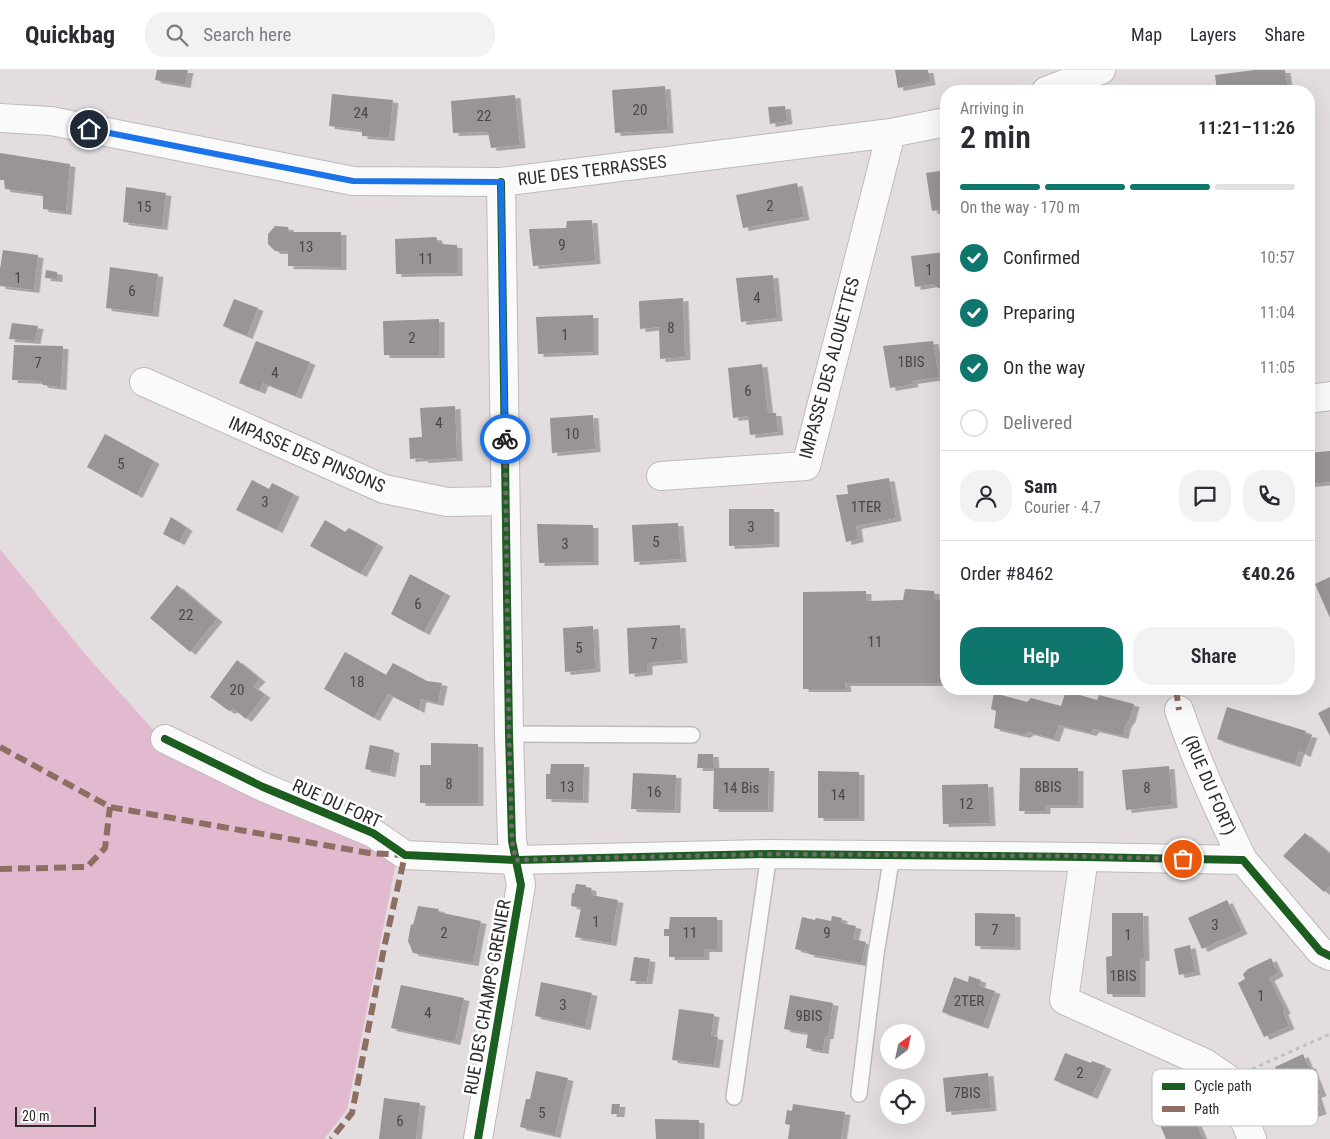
<!DOCTYPE html>
<meta charset="utf-8">
<style>
:root{--surface:#fff;--page:#f2f2f3;--text:#2b2b33;--muted:#7c7c81;--line:#e1e1e2;--accent:#0f766e}
body{margin:0;font-family:"Roboto Condensed",sans-serif;background:var(--page);color:var(--text);height:100vh;display:flex;flex-direction:column;font-size:19px;white-space:nowrap}
*{box-sizing:border-box;margin:0}
p{font-size:16px;color:var(--muted)}
.icon{flex:none;width:28px;height:28px;fill:none;stroke:currentColor;stroke-width:2;stroke-linecap:round;stroke-linejoin:round}
.map{position:relative;flex:1;overflow:hidden}
.sheet{position:absolute;left:940px;top:15px;width:375px;height:610px;display:flex;flex-direction:column;background:var(--surface);border-radius:20px;box-shadow:0 5px 20px #0002}
.sheet>*{flex:none}
.needle{width:32px;rotate:33deg}
.controls{position:absolute;left:880px;top:954px;display:grid;gap:10px}
.controls a{display:grid;place-items:center;width:45px;height:45px;border-radius:50%;background:var(--surface);box-shadow:0 5px 20px #0002;font-size:25px}
.scale{position:absolute;left:15px;bottom:12px;width:81px;box-sizing:border-box;padding-left:5px;border:2px solid #312d2f;border-top:0;font-size:14px;line-height:18px;white-space:nowrap;color:#312d2f;-webkit-text-stroke:4px #fff;paint-order:stroke}
.pin{position:absolute;display:grid;place-items:center;width:42px;height:42px;color:#fff;margin:-21px;border:2px solid #fff;border-radius:50%;box-shadow:0 1px 5px #0007}
.courier{position:absolute;display:grid;place-items:center;width:50px;height:50px;margin:-25px;border:4px solid #1a73e8;border-radius:50%;background:#fff;color:#222;box-shadow:0 1px 6px #0007}
.headline em{font-style:normal;font-weight:600}
.headline div{display:flex;flex-direction:column-reverse}
.headline{display:flex;align-items:center;justify-content:space-between;height:85px;padding:0 20px}
h1{font-size:32px;font-weight:600;line-height:38px}
.bar{display:grid;grid-template-columns:repeat(4,1fr);gap:8px 5px;align-content:center;height:60px;padding:0 20px}
.bar i{height:6px;border-radius:4px;background:var(--line)}
.bar .selected{background:var(--accent)}
.bar p{grid-column:span 4}
.line{display:flex;align-items:center;gap:12px;padding:0 20px;border-top:1px solid var(--line)}
.line div{flex:1}
.round{display:grid;place-items:center;flex:none;width:52px;height:52px;border-radius:20px;background:var(--page)}
ol{padding:0 20px;list-style:none}
li{display:flex;align-items:center;gap:15px;height:55px}
li p{margin-inline-start:auto}
li .icon{padding:5px;border-radius:50%;background:var(--accent);color:#fff;stroke-width:4}
li:last-child{color:var(--muted)}
li i{width:28px;height:28px;border:2px solid var(--line);border-radius:50%}
.primary-button{display:flex;gap:10px;margin-top:auto;padding:10px 20px}
.primary-button a{flex:1;height:58px;border-radius:20px;background:var(--accent);color:#fff;font-size:20px;font-weight:600;line-height:58px;text-align:center}
.primary-button a+a{background:var(--page);color:var(--text)}
header{display:flex;align-items:center;gap:30px;box-sizing:border-box;height:70px;padding:0 25px;background:var(--surface);border-bottom:1px solid var(--line)}
header strong{font-size:24px}
nav{display:flex;gap:28px;margin-inline-start:auto;font-size:18px}
.search{width:350px;height:45px;background:var(--page);display:flex;align-items:center;gap:12px;box-sizing:border-box;padding:0 18px;border-radius:20px;color:var(--muted);font-size:19px}
.map>svg:first-child{display:block}
.green{fill:#e2bacf}
.building{fill:#999496;filter:url(#shadow)}
.lines{fill:none;stroke-linecap:round;stroke-linejoin:round}
.service-casing{stroke:#bebabc;stroke-width:18}
.minor-casing{stroke:#bebabc;stroke-width:30}
.path{stroke:#c1c0c0;stroke-width:3;stroke-dasharray:4 4;stroke-linecap:butt}
.service{stroke:#fbfafa;stroke-width:15}
.minor{stroke:#fbfafa;stroke-width:28}
.quiet{stroke:#8d6e63;stroke-width:6;stroke-dasharray:12 6;stroke-linecap:butt}
.cycleway-casing{stroke:#fff;stroke-width:11}
.cycleway{stroke:#1b5e20;stroke-width:8}
.done{stroke:#6f6b6d;stroke-width:5;stroke-dasharray:0 9}
.route{stroke:#1a73e8;stroke-width:6}
.labels{text-anchor:middle;dominant-baseline:central;stroke-width:5;stroke-linejoin:round;paint-order:stroke}
.number-label{font-size:15px;fill:#4b4749}
.street-label{font-size:18px;fill:#312d2f;stroke:#fff}
.key{fill:#fff;stroke:#c1c0c1;stroke-width:1}
.key-label{font-size:14px;fill:#312d2f}
</style>
<header>
<strong>Quickbag</strong>
<div class="search"><svg class="icon" aria-label="search" viewBox="0 0 24 24"><circle cx="10" cy="10" r="6"/><path d="M15 15l6 6"/></svg>Search here</div>
<nav><a>Map</a><a>Layers</a><a>Share</a></nav>
</header>
<div class="map">
<svg width="1330" height="1069" viewBox="0 0 1330 1069">
<defs>
<filter id="shadow"><feDropShadow dx="5.5" dy="3" stdDeviation="0" flood-color="#0004"/></filter>
</defs>
<rect width="100%" height="100%" fill="#e3dde0"/>
<path class="green" d="M0,479L85,584L157,664L376,769L396,793L347,1040L324,1069H0Z"/>
<path class="building" d="M157,0H188L185,15L155,10Z
M895,0H928L930,12L898,18Z
M1255,0H1285L1288,21H1217L1215,5Z
M665,16L668,60L615,63L612,20Z
M332,24L393,30L389,68L362,66V60L329,56Z
M515,25L520,75L491,78L488,62L453,63L451,31Z
M785,36L787,51L770,54L768,37Z
M0,83L70,94L66,142L43,139V124L5,119L4,110H0Z
M946,100V139L932,141L926,103Z
M797,113L804,147L743,158L736,125Z
M126,117L166,123L162,157L123,152Z
M592,150L595,191L533,196L529,159L566,158L567,151Z
M275,156L288,157L289,162H341V197L288,196V181H275L268,174V164Z
M436,167L439,174L457,175V203L396,204L395,169Z
M3,180L38,185L34,220L0,216V199Z
M946,182V217L938,218L933,214L915,217L911,186Z
M110,197L158,204L153,244L106,238Z
M46,200L57,202V209L45,208Z
M773,205L777,248L741,252L736,208Z
M683,228L685,287L660,289L659,257L640,259L639,231Z
M234,229L258,238L247,266L223,256Z
M593,245V282L538,284L536,247Z
M439,249V285H384L383,251Z
M12,253L38,256L35,271L9,269Z
M256,271L310,292L296,326L263,313L260,321L239,313Z
M933,271L939,307L912,311L913,314L890,318L883,276Z
M14,275L63,276L61,317L43,315L40,311L12,310Z
M762,294L768,343H776L778,362L750,365L748,346L733,348L728,298Z
M455,336L457,388L423,390L422,388L410,389L409,368L422,367L420,338Z
M593,345L595,379L552,383L550,348Z
M105,364L154,391L137,425L87,397Z
M1330,381V412L1309,414V383Z
M889,408L896,448L856,456L858,469L846,472L836,425L848,424L847,415Z
M252,410L269,419L272,413L294,424L277,460L236,440Z
M729,439H774V474L729,476Z
M171,447L187,458L179,472L163,464Z
M325,450L345,462L349,458L378,474L361,504L310,476Z
M678,453L681,489L634,492L632,455Z
M537,454L593,455V492L539,493Z
M410,504L445,523L424,562L391,544Z
M1330,507V548L1315,514Z
M177,515L217,549L190,582L150,548Z
M905,519L934,521L935,530H946V613H845L846,619H803V522L866,521V531L903,530Z
M680,555L682,590L647,593V602L629,604L627,558Z
M593,556L595,599L565,602L563,558Z
M345,582L386,605L393,593L427,611L442,613L438,633L421,629L419,640L388,624L374,648L324,619Z
M237,590L260,609L253,616L265,625L246,649L234,639L229,641L210,627Z
M1066,621L1097,630L1099,625L1134,634L1130,649L1126,654L1123,666L1094,659L1091,663L1059,655L1054,669L1029,662L1024,665L994,658L996,641L991,639L994,623L1027,632L1031,628L1061,636Z
M1227,637L1306,661L1305,664L1312,665L1305,684L1299,681L1295,694L1217,669Z
M1330,637V666L1318,643Z
M431,673L478,674V733H420V695H431Z
M370,675L394,680L390,704L365,699Z
M698,684H713L714,698H697Z
M551,694H584L583,730L546,729V704H550Z
M1169,696L1172,735L1126,740L1122,700Z
M714,698H769L768,739H713Z
M1020,698H1078V735H1045V741H1019Z
M818,701L859,702V748H818Z
M633,703L676,705L675,740L631,739Z
M988,714L990,753L943,754L942,715Z
M1305,763L1330,784V816L1324,822L1283,786Z
M576,814L586,815V817L591,818V825L618,830L611,873L575,867L581,838L571,836L572,823H574Z
M1227,830L1242,861L1202,879L1188,848Z
M418,836L439,839L438,842L481,851L473,893L413,883L408,871L411,854L413,855Z
M975,843L1015,844V877L975,876Z
M1112,843H1143L1144,888H1140V924H1107L1106,887L1112,886Z
M832,846L842,848L841,853L856,856L853,869L866,872L861,893L808,884L809,882L795,879L802,847L815,850L816,848L831,851Z
M670,847H717V879H704V887H669V866H664V859H669Z
M1190,875L1195,902L1179,905L1174,879Z
M634,887L650,889L647,911H630Z
M1271,888L1278,903L1269,908L1285,940L1283,942L1289,956L1264,967L1238,913L1245,909L1243,904L1248,899Z
M969,906L981,910L979,916L995,921L983,956L942,942L954,907L968,912Z
M541,912L592,923L585,957L535,946Z
M401,915L464,928L455,972L391,958Z
M790,925L833,933L828,966H825L823,981L806,978L808,963L784,959Z
M679,939L714,944L711,966L718,967L714,995L672,990Z
M1065,983L1091,993L1092,991L1106,996L1092,1026L1054,1010Z
M1303,984L1308,996L1310,995L1321,1023L1316,1025L1321,1041L1293,1051L1287,1037L1282,1038L1277,1024L1282,1023L1277,1007H1279L1275,997Z
M536,1001L568,1008L555,1065L520,1057L526,1029H530Z
M988,1003L991,1038L946,1042L943,1008Z
M384,1028L420,1033L416,1069H379Z
M1185,1028L1203,1069H1166L1154,1041Z
M612,1034H620L619,1044H611Z
M793,1034L845,1042L841,1069H788L790,1055L785,1054L787,1040L792,1041Z
M655,1049L699,1050V1069H656Z"/>
<g class="lines">
<defs>
<path id="service" d="M509,664L692,665
M859,1024L876,884L892,785
M734,1027L769,784"/>
<path id="minor" d="M1046,21L1101,0
M0,48L51,51L353,111L501,112L891,63L946,52
M144,312L384,419L447,432L505,431
M1309,329L1330,326
M661,406L806,396L891,63
M1179,640C1196,691 1219,741 1243,790
M165,669L263,717L373,763L405,785L516,790L769,784L1084,787L1243,790L1320,881L1330,886
M1084,787L1064,930L1205,993L1228,1009L1252,1069
M478,1069L521,815L512,771L509,664L501,112"/>
</defs>
<use href="#service" class="service-casing"/>
<use href="#minor" class="minor-casing"/>
<path class="path" d="M1252,999L1330,964"/>
<use href="#service" class="service"/>
<use href="#minor" class="minor"/>
<path class="quiet" d="M1176,619L1179,640
M0,677L110,737L369,783L405,785L384,878L352,1043L331,1069
M0,799L87,797L105,778L110,737"/>
<defs>
<path id="cycleway" d="M165,669L263,717L373,763L405,785L516,790L769,784L1084,787L1243,790L1320,881L1330,886
M478,1069L521,815L512,771L509,664L501,112"/>
</defs>
<use href="#cycleway" class="cycleway-casing"/>
<use href="#cycleway" class="cycleway"/>
</g>
<g class="lines">
<path class="done" d="M505,369L509,664L512,771L516,790L769,784L1065,786L1183,789"/>
<path class="route" d="M89,59L353,111L501,112L505,369"/>
</g>
<g class="labels">
<g class="number-label">
<text x="640" y="40">20</text>
<text x="361" y="43">24</text>
<text x="484" y="46">22</text>
<text x="770" y="136">2</text>
<text x="144" y="137">15</text>
<text x="562" y="175">9</text>
<text x="306" y="177">13</text>
<text x="426" y="189">11</text>
<text x="929" y="200">1</text>
<text x="18" y="208">1</text>
<text x="132" y="221">6</text>
<text x="757" y="228">4</text>
<text x="671" y="258">8</text>
<text x="565" y="265">1</text>
<text x="412" y="268">2</text>
<text x="911" y="292">1BIS</text>
<text x="38" y="293">7</text>
<text x="275" y="303">4</text>
<text x="748" y="321">6</text>
<text x="439" y="353">4</text>
<text x="572" y="364">10</text>
<text x="121" y="394">5</text>
<text x="265" y="432">3</text>
<text x="866" y="437">1TER</text>
<text x="751" y="457">3</text>
<text x="656" y="472">5</text>
<text x="565" y="474">3</text>
<text x="418" y="534">6</text>
<text x="186" y="545">22</text>
<text x="875" y="572">11</text>
<text x="654" y="574">7</text>
<text x="579" y="578">5</text>
<text x="357" y="612">18</text>
<text x="237" y="620">20</text>
<text x="449" y="714">8</text>
<text x="567" y="717">13</text>
<text x="1048" y="717">8BIS</text>
<text x="741" y="718">14 Bis</text>
<text x="1147" y="718">8</text>
<text x="654" y="722">16</text>
<text x="838" y="725">14</text>
<text x="966" y="734">12</text>
<text x="596" y="852">1</text>
<text x="1215" y="855">3</text>
<text x="995" y="860">7</text>
<text x="444" y="863">2</text>
<text x="690" y="863">11</text>
<text x="827" y="863">9</text>
<text x="1128" y="865">1</text>
<text x="1123" y="906">1BIS</text>
<text x="1261" y="926">1</text>
<text x="969" y="931">2TER</text>
<text x="563" y="935">3</text>
<text x="428" y="943">4</text>
<text x="809" y="946">9BIS</text>
<text x="1080" y="1003">2</text>
<text x="967" y="1023">7BIS</text>
<text x="542" y="1043">5</text>
<text x="400" y="1051">6</text>
</g>
<g class="street-label">
<text transform="translate(592 100) rotate(-7)">RUE DES TERRASSES</text>
<text transform="translate(829 298) rotate(-75)">IMPASSE DES ALOUETTES</text>
<text transform="translate(307 384) rotate(23)">IMPASSE DES PINSONS</text>
<text transform="translate(1210 715) rotate(67)">(RUE DU FORT)</text>
<text transform="translate(337 733) rotate(24)">RUE DU FORT</text>
<text transform="translate(487 927) rotate(-80)">RUE DES CHAMPS GRENIER</text>
</g>
</g>
<rect x="1152" y="999" width="166" height="57" rx="8" class="key"/>
<rect x="1162" y="1013" width="23" height="7" fill="#1b5e20"/>
<rect x="1162" y="1036" width="23" height="6" fill="#8d6e63"/>
<g class="key-label">
<text x="1194" y="1021">Cycle path</text>
<text x="1194" y="1044">Path</text>
</g>
</svg>
<div class="controls">
<a><svg class="needle" viewBox="-14 -14 28 28"><path d="M0-13l5 13h-10z" fill="#e53935"/><path d="M0 13l5-13h-10z" fill="#7c7c81"/></svg></a>
<a><svg class="icon" aria-label="locate" viewBox="0 0 24 24"><circle cx="12" cy="12" r="6"/><path d="M12 2v4M12 18v4M2 12h4M18 12h4"/></svg></a>
</div>
<div class="scale">20 m</div>
<div class="pin" style="left:1183px;top:789px;background:#ea580c"><svg class="icon" aria-label="bag" viewBox="0 0 24 24"><path d="M5 8h14l-1 12H6zM9 8a3 3 0 0 1 6 0"/></svg></div>
<div class="pin" style="left:89px;top:59px;background:#1f2937"><svg class="icon" aria-label="home" viewBox="0 0 24 24"><path d="M3 11l9-7 9 7M6 9v11h12V9"/></svg></div>
<div class="courier" style="left:505px;top:369px"><svg class="icon" aria-label="bike" viewBox="0 0 24 24"><circle cx="6" cy="16" r="4"/><circle cx="18" cy="16" r="4"/><path d="M6 16l4-8h5l3 8M10 8l3 8H6M13 5h3"/></svg></div>
<section class="sheet">
<div class="headline"><div><h1>2 min</h1><p>Arriving in</p></div><em>11:21–11:26</em></div>
<div class="bar"><i class="selected"></i><i class="selected"></i><i class="selected"></i><i></i><p>On the way · 170 m</p></div>
<ol>
<li><svg class="icon" aria-label="check" viewBox="0 0 24 24"><path d="M5 12l5 5 9-10"/></svg>Confirmed<p>10:57</p></li>
<li><svg class="icon" aria-label="check" viewBox="0 0 24 24"><path d="M5 12l5 5 9-10"/></svg>Preparing<p>11:04</p></li>
<li><svg class="icon" aria-label="check" viewBox="0 0 24 24"><path d="M5 12l5 5 9-10"/></svg>On the way<p>11:05</p></li>
<li><i></i>Delivered</li>
</ol>
<div class="line" style="height:90px"><a class="round"><svg class="icon" aria-label="person" viewBox="0 0 24 24"><circle cx="12" cy="8" r="4"/><path d="M4 21q1-7 8-7t8 7"/></svg></a><div><b>Sam</b><p>Courier · 4.7</p></div><a class="round"><svg class="icon" aria-label="chat" viewBox="0 0 24 24"><path d="M4 5h16v11H9l-5 4z"/></svg></a><a class="round"><svg class="icon" aria-label="phone" viewBox="0 0 24 24"><path d="M5 4h4l2 5-3 2q2 4 5 5l2-3 5 2v4C11 20 4 13 5 4z"/></svg></a></div>
<div class="line" style="height:65px"><div>Order #8462</div><b>€40.26</b></div>
<div class="primary-button"><a>Help</a><a>Share</a></div>
</section>
</div>
